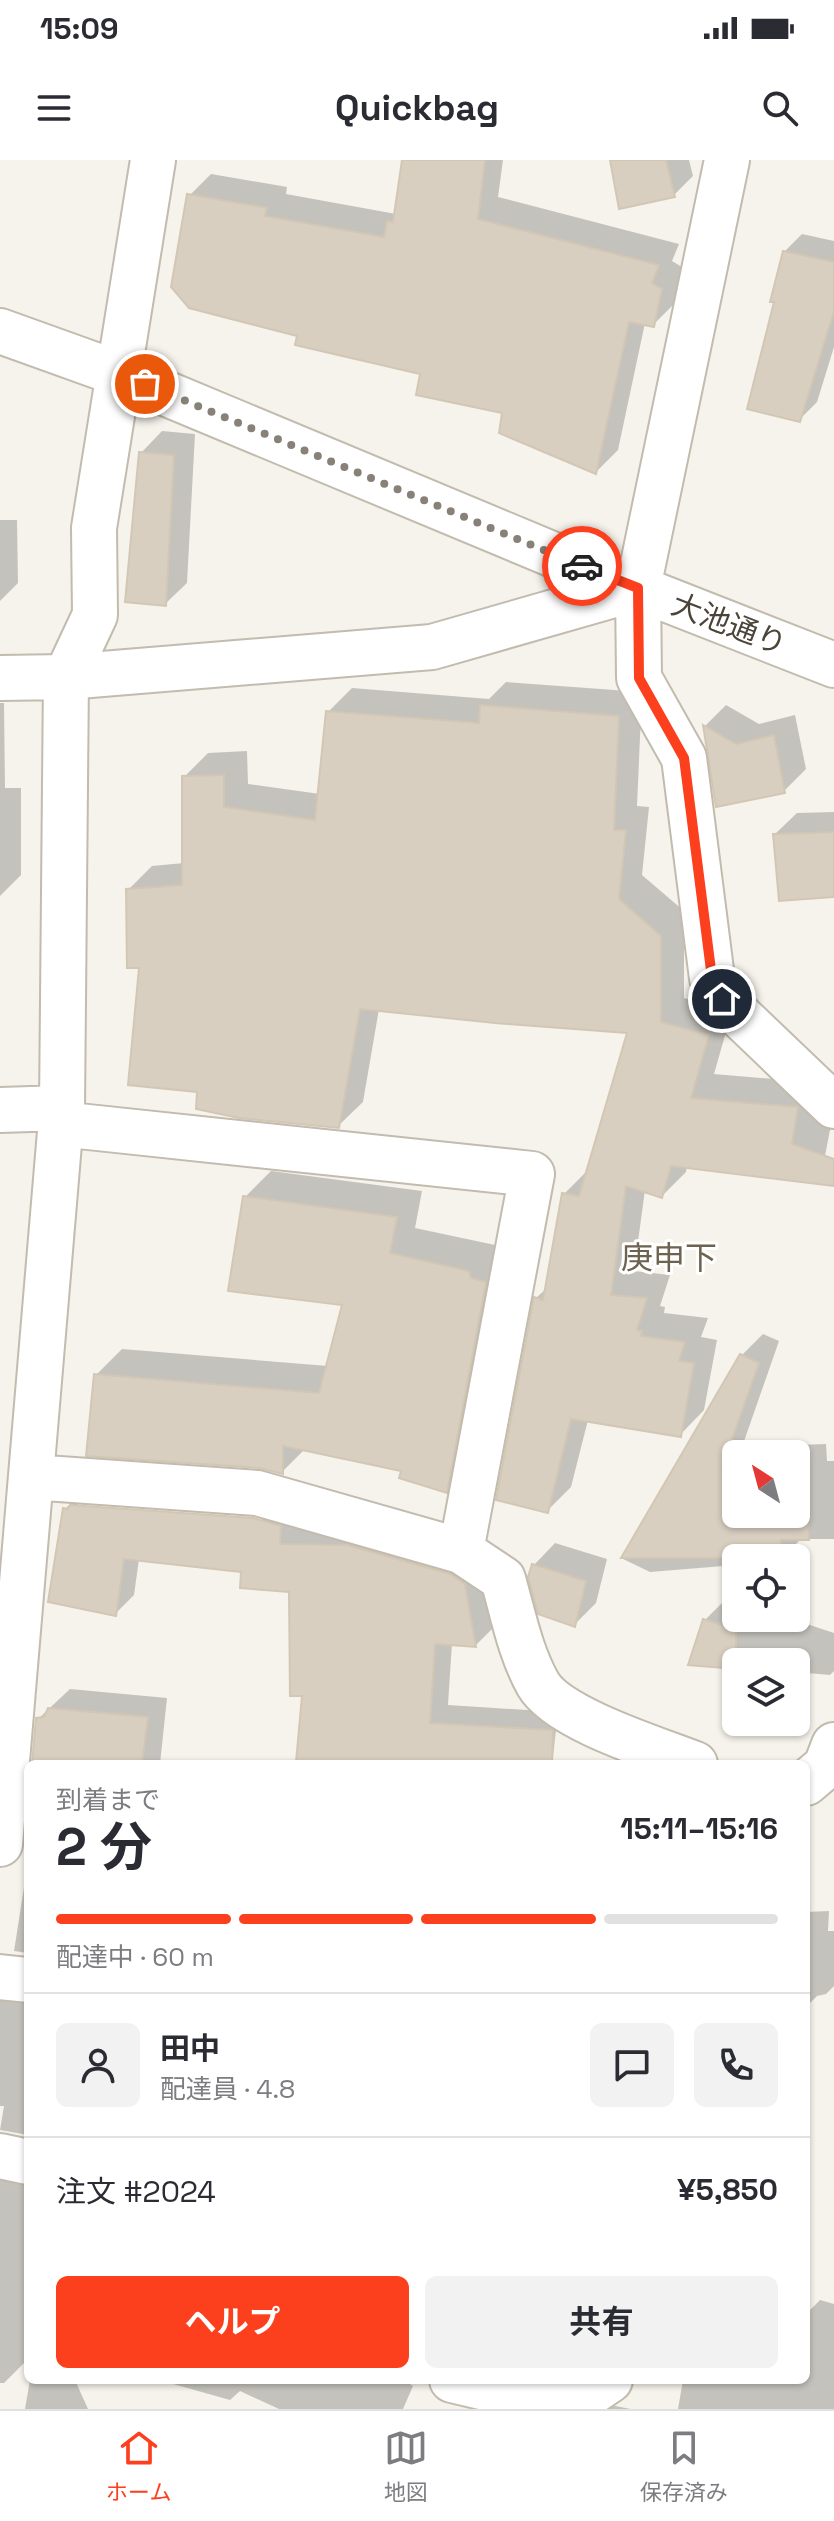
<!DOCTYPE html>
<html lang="ja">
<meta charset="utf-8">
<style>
:root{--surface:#fff;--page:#f2f2f3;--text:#2b2b33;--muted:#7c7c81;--line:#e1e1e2;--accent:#fc3f1d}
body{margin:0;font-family:"Space Grotesk","Noto Sans JP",sans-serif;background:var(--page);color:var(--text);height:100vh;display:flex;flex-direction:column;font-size:30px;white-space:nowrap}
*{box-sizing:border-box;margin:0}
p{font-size:26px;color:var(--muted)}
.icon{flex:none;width:44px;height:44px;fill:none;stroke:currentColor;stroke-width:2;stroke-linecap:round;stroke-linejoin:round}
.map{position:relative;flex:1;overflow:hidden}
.details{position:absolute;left:24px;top:1600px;width:786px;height:624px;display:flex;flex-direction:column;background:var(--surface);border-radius:12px;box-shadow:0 2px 6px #0004}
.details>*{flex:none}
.needle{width:52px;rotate:324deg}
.fabs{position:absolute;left:722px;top:1280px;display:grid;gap:16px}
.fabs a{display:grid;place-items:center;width:88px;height:88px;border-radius:12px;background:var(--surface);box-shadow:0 2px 6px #0004;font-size:40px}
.pin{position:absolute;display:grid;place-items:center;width:68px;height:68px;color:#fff;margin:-34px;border:4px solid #fff;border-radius:50%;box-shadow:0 2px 8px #0007}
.courier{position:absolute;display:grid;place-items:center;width:80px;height:80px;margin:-40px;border:6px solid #fc3f1d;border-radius:50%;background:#fff;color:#222;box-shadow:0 2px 10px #0007}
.summary em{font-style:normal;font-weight:700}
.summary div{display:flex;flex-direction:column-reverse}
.summary{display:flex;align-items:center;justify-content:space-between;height:136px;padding:0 32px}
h1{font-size:52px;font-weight:700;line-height:60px}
.bar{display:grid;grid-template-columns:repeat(4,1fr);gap:12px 8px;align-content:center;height:96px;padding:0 32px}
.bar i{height:10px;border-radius:6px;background:var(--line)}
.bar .selected{background:var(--accent)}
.bar p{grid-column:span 4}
.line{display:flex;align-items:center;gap:20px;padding:0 32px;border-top:2px solid var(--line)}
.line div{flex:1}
.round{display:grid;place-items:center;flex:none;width:84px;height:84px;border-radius:12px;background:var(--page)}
.button{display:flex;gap:16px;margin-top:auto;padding:16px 32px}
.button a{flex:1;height:92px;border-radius:12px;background:var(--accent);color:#fff;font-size:32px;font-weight:700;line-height:92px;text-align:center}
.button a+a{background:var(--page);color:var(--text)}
.status{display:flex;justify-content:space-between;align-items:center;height:56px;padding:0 40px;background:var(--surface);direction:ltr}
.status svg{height:22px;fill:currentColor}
header{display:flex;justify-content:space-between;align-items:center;height:104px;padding:0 32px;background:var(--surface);font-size:36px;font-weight:700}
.menu{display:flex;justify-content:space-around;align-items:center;height:112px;border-top:2px solid var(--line);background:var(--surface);font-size:22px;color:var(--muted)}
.menu a{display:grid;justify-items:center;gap:4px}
.menu .selected{color:var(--accent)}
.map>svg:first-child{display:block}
.shadow{fill:#0003;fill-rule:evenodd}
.building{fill:#d8cfc1;stroke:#d3c7b4;stroke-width:2}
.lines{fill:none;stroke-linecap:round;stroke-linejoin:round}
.minor-casing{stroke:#c2bbae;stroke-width:48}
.minor{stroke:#fff;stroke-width:44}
.done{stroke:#878178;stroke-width:8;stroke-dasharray:0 14.4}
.route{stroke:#fc3f1d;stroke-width:10}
.labels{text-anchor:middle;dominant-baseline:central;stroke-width:6;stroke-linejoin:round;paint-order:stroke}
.street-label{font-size:30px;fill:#4b4439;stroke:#fff}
.neighbourhood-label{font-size:32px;fill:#6e6250;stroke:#fff}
</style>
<div class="status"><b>15:09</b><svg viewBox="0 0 49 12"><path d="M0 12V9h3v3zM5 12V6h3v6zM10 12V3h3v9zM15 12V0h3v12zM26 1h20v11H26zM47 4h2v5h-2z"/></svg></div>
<header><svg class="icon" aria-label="menu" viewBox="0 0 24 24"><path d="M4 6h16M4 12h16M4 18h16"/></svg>Quickbag<svg class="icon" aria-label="search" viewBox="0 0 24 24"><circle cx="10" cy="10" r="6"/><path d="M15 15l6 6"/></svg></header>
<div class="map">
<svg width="834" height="2249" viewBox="0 0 834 2249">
<rect width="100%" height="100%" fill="#f6f3ec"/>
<path class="shadow" d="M404,0H503L498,37L679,84L672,101L682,107L675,143L653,165L645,163L618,290L596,312L505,251L422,213L299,175L190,35L211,14L287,27L286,34L396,54Z
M612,0H689L693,16L674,35Z
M802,74L834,81V187L817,242L799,260L776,141L784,92Z
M162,271L195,274L187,423L165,444L141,293Z
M0,360H17L18,423L0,441Z
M506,522L642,532L637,646L649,647L642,715L684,751V838L732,851L714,914L823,923L834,949L825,996L801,1020L687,1006L686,1012L662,1036L645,1030L634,1111L670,1115L660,1146L665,1147L664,1153L708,1158L701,1177L717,1180L704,1250L680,1275L588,1260L571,1327L547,1351L536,1138L548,1127L564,1034L588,1010L629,872L379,849L363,942L338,966L199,930L141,806L128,730L152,706L184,703V617L208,593L247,591L248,624L320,634L328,552L352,528L489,539Z
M0,543H4L5,628H21V715L0,736Z
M726,545L759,564L795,555L806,609L784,631L718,645L705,566Z
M834,652V735L775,674L797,653Z
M271,1011L422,1031L415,1068L495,1085L497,1092L472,1304L446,1330L403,1310L305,1289L282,1312L96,1215L122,1189L328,1206L344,1144L245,1037Z
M763,1174L779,1181L742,1287L826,1284L827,1301H834V1379H801L782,1398H736V1405L650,1412L623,1399L742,1195ZM736,1294H796V1354H736Z
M84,1330L272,1340L483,1405L494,1467L476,1485L452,1483L448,1545L558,1552L553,1597L546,1604H361L298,1600L304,1534L291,1431L243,1410L139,1399L134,1435L115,1454L65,1349ZM78,1343L263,1356L262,1360L78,1347Z
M555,1383L607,1399L596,1443L575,1464L534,1405Z
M727,1438L736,1441V1458H789L834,1473V1511L830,1515L796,1512V1502H736V1507L705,1460Z
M70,1529L167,1538L160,1604H65L38,1559Z
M28,1702V1793L14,1791Z
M829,1751L828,1771H834V1826L826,1834L817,1836L806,1847V1752Z
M18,1822L28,1824V1975L0,1970L4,1946H0V1841Z
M28,2003V2185L24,2203L4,2223H0V2006Z
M820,2140L834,2144V2249H678L683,2220H806V2154Z
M30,2220H75L88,2249H25Z
M159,2220H412L410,2224L413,2226L403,2249H279L240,2231L230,2240Z
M610,2245L631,2249H603Z"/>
<path class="building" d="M402,0H485L478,59L659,105L652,123L662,129L654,167L629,162L596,314L499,273L502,253L416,235L420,214L295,185L297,176L189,148L171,127L187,34L267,48L265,56L384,77L387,61L393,62Z
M610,0H666L675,37L619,49Z
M783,91L834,102V151L800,262L747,249L774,142H770Z
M139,292L174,295L166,446L125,442Z
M480,545L619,556L614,670H626L619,739L661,776V862L709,875L691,938L798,947L792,984L834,999V1026L671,1006L662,1038L626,1026L611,1135L647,1138L637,1170L642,1171L641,1176L685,1182L679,1201L694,1203L681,1277L571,1259L548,1353L496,1340L534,1137L543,1140L562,1033L579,1036L627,873L495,863L360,849L339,968L239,958L196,949L197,932L128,925L139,808H127L126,729L182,725V616L224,615V647L315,660L326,551L479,563Z
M703,565L736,584L774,575L785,633L716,647Z
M834,672V737L779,741L773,674Z
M243,1036L397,1057L390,1093L469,1111L471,1118L486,1122L447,1333L399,1318L401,1311L283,1286V1314L259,1308L86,1296L94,1214L319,1233L342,1145L228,1131Z
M740,1194L759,1203L722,1307H736V1354H796V1305L806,1304L809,1380H781L780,1398H621Z
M70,1345L253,1358L281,1366L280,1384L347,1385L450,1414L465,1424L476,1487L435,1484L430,1563L553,1570L552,1604L296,1602L302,1536H290L289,1432L240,1428L241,1412L124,1399L116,1456L48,1442L63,1348L68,1349Z
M532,1404L586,1421L575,1467L538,1454L528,1417Z
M703,1459L736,1469V1509L688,1505Z
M48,1548L148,1557L142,1604H32L36,1558L44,1557Z"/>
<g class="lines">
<defs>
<path id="minor" d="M727,0L638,428L639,518L684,598L712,818L722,839L834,946
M0,171L117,213L561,398L834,505
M0,518L66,517L432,487L638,428
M0,950L62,948
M60,964L532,1014L461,1391
M31,1317L257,1333L461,1391L503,1419C513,1454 520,1492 538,1524C558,1559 657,1589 695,1604
M806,1623L826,1606L834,1585
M0,1684L62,948L66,517L95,455L94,368L153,0
M0,1817L28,1820
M0,1996L28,2002
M452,2220L569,2248L610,2220"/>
</defs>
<use href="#minor" class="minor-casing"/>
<use href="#minor" class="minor"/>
</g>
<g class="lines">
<path class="done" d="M145,224L582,406"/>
<path class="route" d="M582,406L638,428L639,518L684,598L712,818L722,839"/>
</g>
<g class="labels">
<g class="street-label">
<text transform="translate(729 464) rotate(21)">大池通り</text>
</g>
<g class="neighbourhood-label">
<text x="669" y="1098">庚申下</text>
</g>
</g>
</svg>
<div class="fabs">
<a><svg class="needle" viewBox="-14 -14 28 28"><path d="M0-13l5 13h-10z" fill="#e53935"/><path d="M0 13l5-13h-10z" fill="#7c7c81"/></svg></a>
<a><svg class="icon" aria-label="locate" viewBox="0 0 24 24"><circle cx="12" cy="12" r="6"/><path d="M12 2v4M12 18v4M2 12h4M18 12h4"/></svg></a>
<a><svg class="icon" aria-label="layers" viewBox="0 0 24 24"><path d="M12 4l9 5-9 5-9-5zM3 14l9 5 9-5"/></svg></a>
</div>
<div class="pin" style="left:145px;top:224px;background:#ea580c"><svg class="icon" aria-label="bag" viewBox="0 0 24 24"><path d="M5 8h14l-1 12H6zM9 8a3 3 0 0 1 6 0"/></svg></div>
<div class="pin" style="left:722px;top:839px;background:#1f2937"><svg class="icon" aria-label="home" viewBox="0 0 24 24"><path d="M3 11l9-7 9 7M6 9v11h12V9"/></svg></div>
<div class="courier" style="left:582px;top:406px"><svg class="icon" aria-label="car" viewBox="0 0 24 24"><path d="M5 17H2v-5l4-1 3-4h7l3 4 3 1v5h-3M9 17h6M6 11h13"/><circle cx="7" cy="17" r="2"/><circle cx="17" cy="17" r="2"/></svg></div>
<section class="details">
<div class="summary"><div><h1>2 分</h1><p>到着まで</p></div><em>15:11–15:16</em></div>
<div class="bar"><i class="selected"></i><i class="selected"></i><i class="selected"></i><i></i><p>配達中 · 60 m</p></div>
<div class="line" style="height:144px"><a class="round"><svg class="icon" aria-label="person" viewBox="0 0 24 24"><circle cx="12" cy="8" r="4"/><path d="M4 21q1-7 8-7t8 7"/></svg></a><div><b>田中</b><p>配達員 · 4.8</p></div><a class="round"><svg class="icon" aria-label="chat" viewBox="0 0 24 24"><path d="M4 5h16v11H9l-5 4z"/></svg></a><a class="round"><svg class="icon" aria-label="phone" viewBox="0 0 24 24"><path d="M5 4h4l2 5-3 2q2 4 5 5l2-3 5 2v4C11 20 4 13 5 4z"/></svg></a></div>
<div class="line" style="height:104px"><div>注文 #2024</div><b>¥5,850</b></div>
<div class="button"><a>ヘルプ</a><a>共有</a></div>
</section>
</div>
<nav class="menu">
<a class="selected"><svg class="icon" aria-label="home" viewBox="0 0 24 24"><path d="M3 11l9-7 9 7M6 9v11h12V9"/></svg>ホーム</a>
<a><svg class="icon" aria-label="map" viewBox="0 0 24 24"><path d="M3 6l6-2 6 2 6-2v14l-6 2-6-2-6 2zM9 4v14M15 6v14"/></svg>地図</a>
<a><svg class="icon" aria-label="saved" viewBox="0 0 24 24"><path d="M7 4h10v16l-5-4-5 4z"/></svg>保存済み</a>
</nav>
